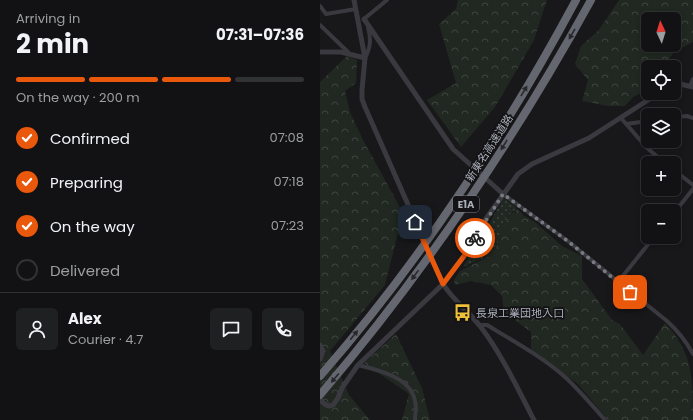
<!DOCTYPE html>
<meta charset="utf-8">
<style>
:root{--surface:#121214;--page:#1f2022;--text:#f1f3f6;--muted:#9c9ea0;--line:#313234;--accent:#ea580c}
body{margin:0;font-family:Poppins,"Noto Sans JP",sans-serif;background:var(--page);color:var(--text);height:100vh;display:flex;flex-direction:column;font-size:15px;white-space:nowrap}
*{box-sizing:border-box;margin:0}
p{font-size:13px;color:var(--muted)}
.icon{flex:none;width:22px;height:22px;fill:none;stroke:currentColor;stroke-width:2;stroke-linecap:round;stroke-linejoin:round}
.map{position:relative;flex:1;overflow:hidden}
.sheet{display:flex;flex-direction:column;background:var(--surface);width:320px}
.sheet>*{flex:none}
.needle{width:26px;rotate:356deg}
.controls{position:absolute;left:321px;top:12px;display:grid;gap:8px}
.controls a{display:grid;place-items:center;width:40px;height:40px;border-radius:6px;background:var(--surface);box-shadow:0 2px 6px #0003,0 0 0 1px var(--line);font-size:20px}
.pin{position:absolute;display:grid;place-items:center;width:34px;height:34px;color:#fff;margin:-17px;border-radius:8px;box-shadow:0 2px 6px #0006}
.courier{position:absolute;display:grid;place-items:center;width:40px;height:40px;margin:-20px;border:3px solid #ea580c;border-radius:50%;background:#fff;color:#222;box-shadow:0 1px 5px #0007}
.overview em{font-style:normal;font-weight:700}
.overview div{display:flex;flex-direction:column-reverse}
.overview{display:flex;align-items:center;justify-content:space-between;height:68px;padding:0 16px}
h1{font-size:26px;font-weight:700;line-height:30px}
.bar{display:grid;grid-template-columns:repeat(4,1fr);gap:6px 4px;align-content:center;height:48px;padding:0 16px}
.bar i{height:5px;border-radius:3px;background:var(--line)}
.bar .current{background:var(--accent)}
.bar p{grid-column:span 4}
.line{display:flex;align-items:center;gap:10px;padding:0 16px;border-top:1px solid var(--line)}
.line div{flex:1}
.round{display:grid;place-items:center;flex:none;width:42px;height:42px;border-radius:6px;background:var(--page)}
ol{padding:0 16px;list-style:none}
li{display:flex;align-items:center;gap:12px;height:44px}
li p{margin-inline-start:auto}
li .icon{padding:4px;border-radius:50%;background:var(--accent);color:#fff;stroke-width:4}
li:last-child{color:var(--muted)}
li i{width:22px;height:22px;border:2px solid var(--line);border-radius:50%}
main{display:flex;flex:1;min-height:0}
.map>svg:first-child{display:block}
.green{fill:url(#green-dots)}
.forest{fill:url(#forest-crowns);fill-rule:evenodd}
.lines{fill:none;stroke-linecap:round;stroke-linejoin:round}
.minor{stroke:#39393f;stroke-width:4}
.tertiary{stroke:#39393f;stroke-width:5}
.motorway{stroke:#656770;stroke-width:8}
.oneway{fill:#28282c}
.done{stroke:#777a81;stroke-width:4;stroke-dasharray:0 7.2}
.route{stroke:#ea580c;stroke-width:5}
.labels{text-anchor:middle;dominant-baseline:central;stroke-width:3.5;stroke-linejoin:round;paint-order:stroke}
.shield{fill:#131315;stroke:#7d8088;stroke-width:1}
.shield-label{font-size:10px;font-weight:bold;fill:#aaaeb9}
.street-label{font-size:11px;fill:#aaaeb9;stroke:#131315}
.poi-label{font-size:11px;fill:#aaaeb9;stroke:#131315;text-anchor:start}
</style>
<main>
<section class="sheet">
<div class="overview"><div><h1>2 min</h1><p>Arriving in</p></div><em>07:31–07:36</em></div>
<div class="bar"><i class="current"></i><i class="current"></i><i class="current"></i><i></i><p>On the way · 200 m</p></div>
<ol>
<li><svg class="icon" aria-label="check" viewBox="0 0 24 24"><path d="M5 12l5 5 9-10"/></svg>Confirmed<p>07:08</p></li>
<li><svg class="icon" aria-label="check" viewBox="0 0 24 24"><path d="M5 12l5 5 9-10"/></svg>Preparing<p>07:18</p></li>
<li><svg class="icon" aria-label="check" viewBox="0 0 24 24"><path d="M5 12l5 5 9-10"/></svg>On the way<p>07:23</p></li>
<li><i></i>Delivered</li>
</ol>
<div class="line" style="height:72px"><a class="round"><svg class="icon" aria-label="person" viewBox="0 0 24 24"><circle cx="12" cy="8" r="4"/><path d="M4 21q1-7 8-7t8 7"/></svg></a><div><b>Alex</b><p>Courier · 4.7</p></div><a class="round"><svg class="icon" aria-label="chat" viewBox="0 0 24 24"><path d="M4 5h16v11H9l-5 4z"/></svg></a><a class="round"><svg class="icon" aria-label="phone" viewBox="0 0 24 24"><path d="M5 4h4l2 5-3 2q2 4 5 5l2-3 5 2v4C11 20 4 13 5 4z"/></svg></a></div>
</section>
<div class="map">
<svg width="373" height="420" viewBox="0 0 373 420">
<defs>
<pattern id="green-dots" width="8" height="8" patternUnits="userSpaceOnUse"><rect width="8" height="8" fill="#202821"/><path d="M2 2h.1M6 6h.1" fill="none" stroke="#3e453f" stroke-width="1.8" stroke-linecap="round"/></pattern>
<pattern id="forest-crowns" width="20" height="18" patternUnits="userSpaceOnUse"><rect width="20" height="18" fill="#202821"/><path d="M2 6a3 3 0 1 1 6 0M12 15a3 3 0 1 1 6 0" fill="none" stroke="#3e453f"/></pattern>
</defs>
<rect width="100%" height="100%" fill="#18181a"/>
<path class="green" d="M184,198L197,208L185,219L181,235L173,254L143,267Z"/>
<path class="forest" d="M138,0H227L214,40L175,107L141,147L107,100L136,83L119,24L136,9Z
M299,0H373V42L354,52L343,67H328V90L313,97L305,106H288L262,101L268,80L255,64L261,46L278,31ZM328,19H354V45H328Z
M27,56L37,60L36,83L25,91L30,112L43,140L83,213L65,285L10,351L29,395L50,420H0V82Z
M198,209L204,216L215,222L242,246L262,256V279L292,320L300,324L323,355L345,323C373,353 373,378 373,420H288L258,384L211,351V332L184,312L182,296L171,285L151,281L135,285L134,280L140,271L173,254L181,235L179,229L185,219Z
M76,334L102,388L110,420H82L89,394L44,363Z"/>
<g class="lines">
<path class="minor" d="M0,6L6,14L36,9
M44,19L67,0
M0,25L28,52
M45,58C51,47 51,39 48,27
M370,86L373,79
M354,117L367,116L373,118
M301,118L327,148L345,163
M306,124L328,121
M354,170L373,185
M183,194L249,242L347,321C358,331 366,341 373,354
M354,213L373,189
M298,282L334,237
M159,325H167C193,341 221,356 245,377C259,390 272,405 285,420
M38,365C58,370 91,377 95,401C97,408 95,414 95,420"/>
<path class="tertiary" d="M34,0L45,58L42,90V99L45,107L123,284C133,300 148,311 160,326C181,353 198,389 214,420
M44,19L133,149L183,194
M0,52H21L45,58
M354,84H360L373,87
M0,345L3,351L0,359
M0,400L6,405L10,406L13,405L18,398L22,388L38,365L123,284L147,252L165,220L198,174L212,164L269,138L339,93"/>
<path class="motorway" d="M0,376C100,262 184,134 256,0
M0,395C104,273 194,140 271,0"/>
</g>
<defs><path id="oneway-solid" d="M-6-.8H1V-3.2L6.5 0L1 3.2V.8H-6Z"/></defs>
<g class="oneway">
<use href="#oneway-solid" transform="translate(252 34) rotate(120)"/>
<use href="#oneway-solid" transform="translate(204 91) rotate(-59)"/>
<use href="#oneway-solid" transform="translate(184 145) rotate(122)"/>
<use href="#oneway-solid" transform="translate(95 275) rotate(126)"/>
<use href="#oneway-solid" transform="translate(34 335) rotate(-51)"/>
<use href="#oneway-solid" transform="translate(15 378) rotate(130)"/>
</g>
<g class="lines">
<path class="done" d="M155,238L183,194L249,242L310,292"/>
<path class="route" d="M95,222L123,284L147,252L155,238"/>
</g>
<defs>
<symbol id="bus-bare" viewBox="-9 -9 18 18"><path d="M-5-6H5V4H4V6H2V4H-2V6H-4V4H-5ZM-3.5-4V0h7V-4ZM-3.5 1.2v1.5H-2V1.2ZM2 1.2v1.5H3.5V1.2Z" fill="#efc13a" stroke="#131315" stroke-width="2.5" paint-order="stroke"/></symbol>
</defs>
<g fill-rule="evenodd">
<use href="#bus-bare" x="130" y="300" width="25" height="25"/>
</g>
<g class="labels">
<rect class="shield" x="133" y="196" width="26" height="16" rx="3"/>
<g class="shield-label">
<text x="146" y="204">E1A</text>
</g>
<g class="street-label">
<text transform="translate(169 148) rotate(-57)">新東名高速道路</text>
</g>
<g class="poi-label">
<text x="156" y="313">長泉工業団地入口</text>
</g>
</g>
</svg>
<div class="controls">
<a><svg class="needle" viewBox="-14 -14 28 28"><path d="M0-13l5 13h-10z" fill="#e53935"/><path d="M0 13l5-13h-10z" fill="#9c9ea0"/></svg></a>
<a><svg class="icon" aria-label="locate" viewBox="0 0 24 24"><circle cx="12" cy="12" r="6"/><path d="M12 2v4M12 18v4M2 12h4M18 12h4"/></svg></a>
<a><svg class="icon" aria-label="layers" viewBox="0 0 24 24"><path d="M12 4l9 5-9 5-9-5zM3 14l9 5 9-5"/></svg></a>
<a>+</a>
<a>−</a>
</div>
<div class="pin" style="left:310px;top:292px;background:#ea580c"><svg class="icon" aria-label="bag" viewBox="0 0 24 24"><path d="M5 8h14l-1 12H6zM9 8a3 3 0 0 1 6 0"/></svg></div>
<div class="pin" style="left:95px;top:222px;background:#1f2937"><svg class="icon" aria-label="home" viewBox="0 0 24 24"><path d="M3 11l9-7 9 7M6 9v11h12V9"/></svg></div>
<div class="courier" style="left:155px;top:238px"><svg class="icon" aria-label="bike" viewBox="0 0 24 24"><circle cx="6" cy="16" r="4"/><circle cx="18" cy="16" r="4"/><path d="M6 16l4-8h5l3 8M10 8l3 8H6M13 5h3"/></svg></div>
</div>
</main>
